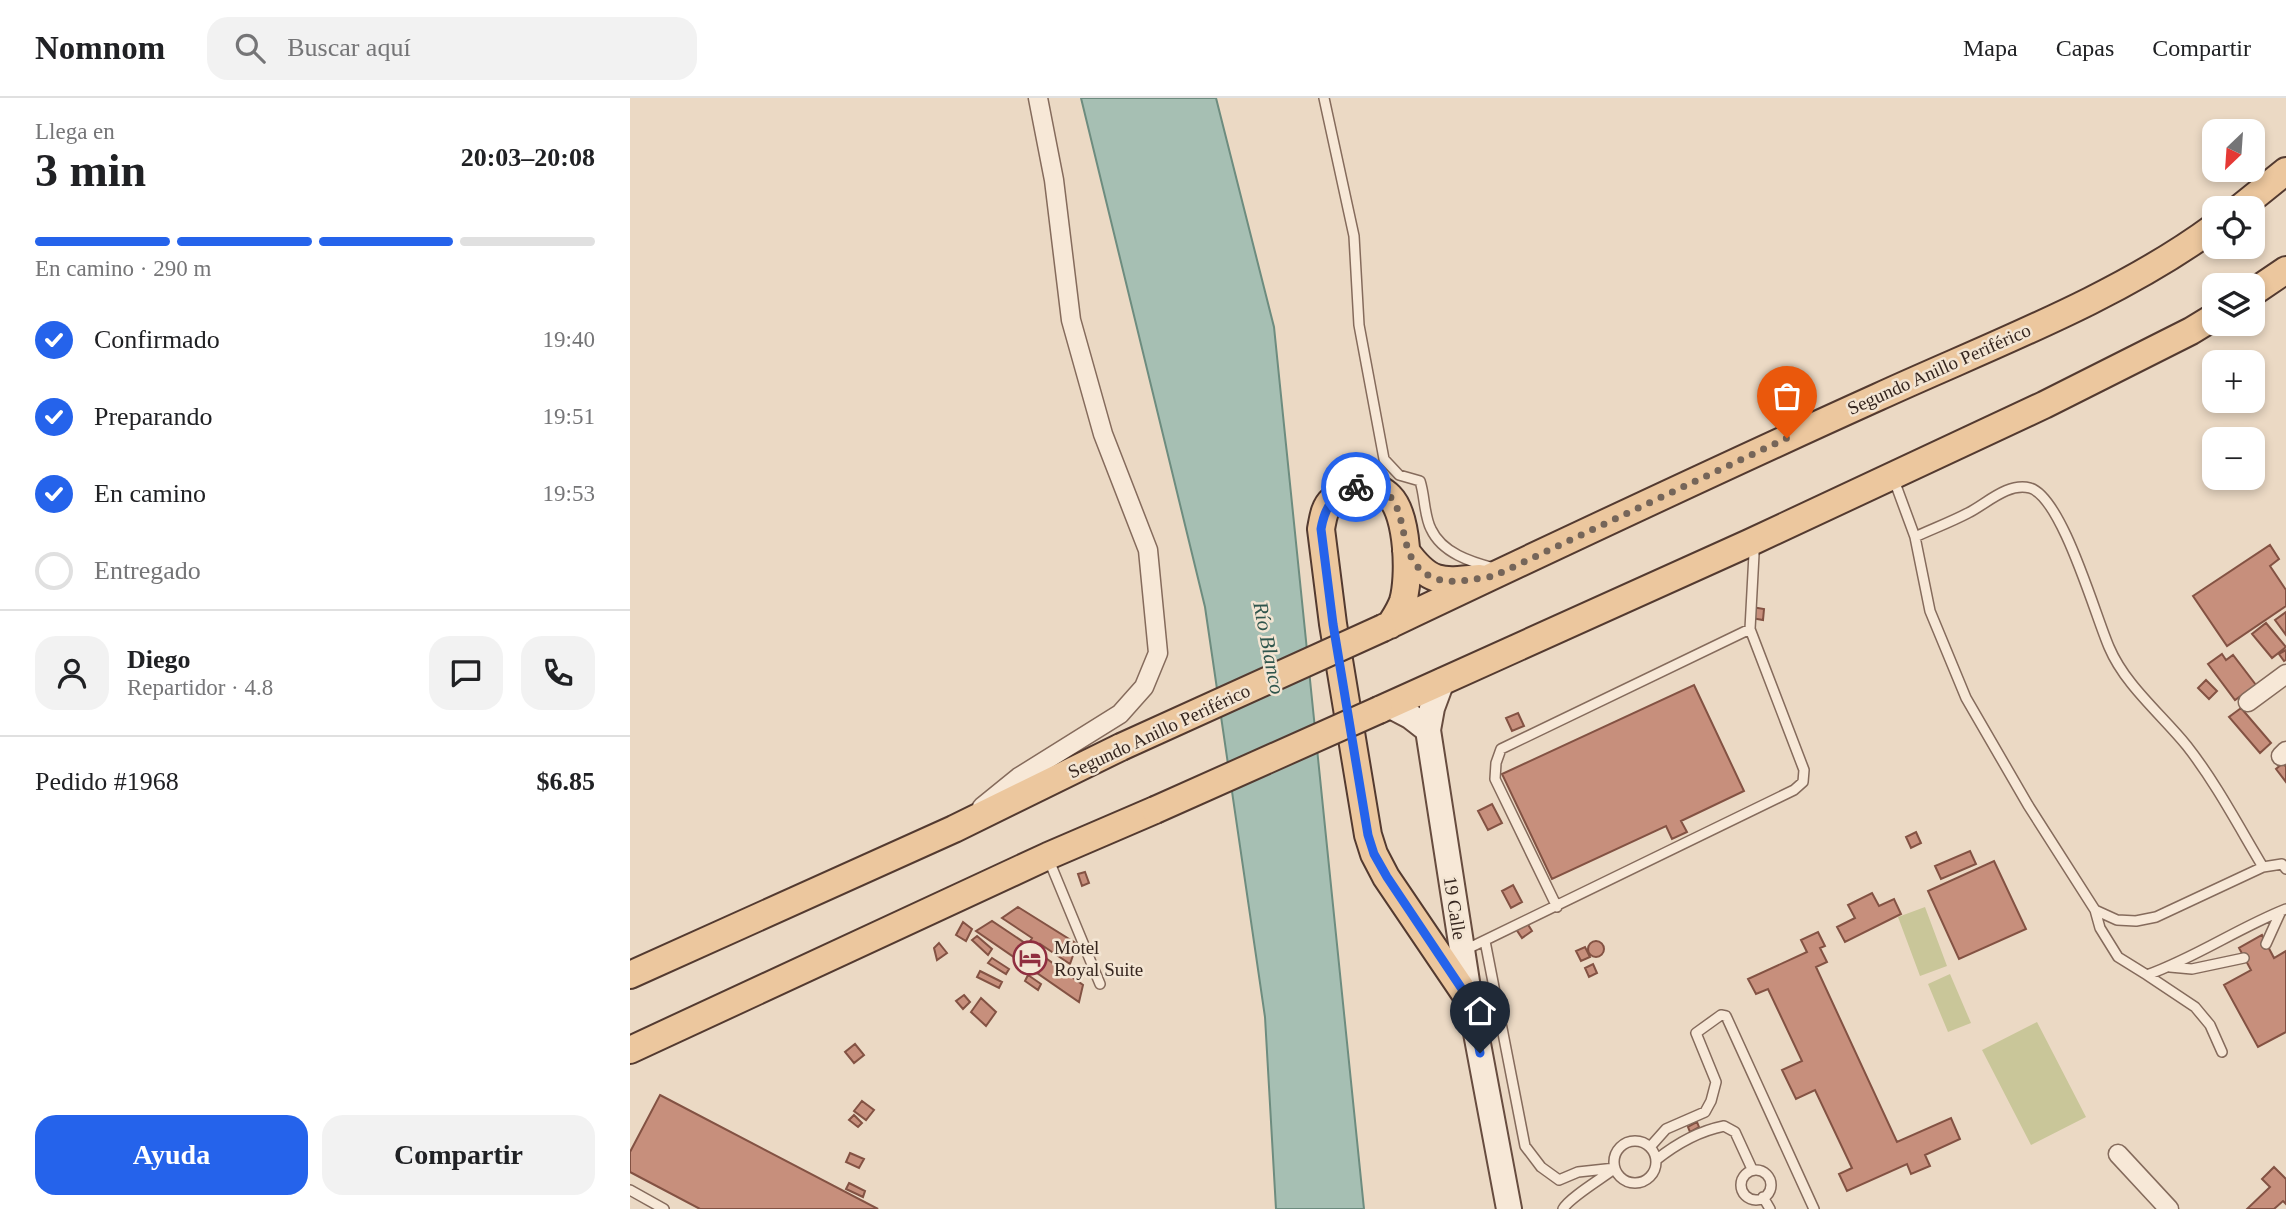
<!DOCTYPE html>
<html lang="es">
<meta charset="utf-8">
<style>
:root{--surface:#fff;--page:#f2f2f2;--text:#202124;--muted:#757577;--line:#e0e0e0;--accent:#2563eb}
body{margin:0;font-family:Georgia,serif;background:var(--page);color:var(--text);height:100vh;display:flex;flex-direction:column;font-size:26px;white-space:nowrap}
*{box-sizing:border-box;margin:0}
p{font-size:23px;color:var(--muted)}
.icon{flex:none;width:38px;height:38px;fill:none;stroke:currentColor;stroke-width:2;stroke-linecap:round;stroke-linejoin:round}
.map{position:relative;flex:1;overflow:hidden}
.panel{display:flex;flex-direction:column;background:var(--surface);width:630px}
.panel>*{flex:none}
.needle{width:46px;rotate:205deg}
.buttons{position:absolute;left:1572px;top:21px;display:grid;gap:14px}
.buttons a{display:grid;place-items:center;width:63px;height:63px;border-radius:14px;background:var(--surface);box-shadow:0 4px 10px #0003;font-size:35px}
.pin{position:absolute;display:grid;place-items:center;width:60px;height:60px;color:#fff;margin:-72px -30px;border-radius:50% 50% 50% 0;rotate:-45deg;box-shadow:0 0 7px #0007}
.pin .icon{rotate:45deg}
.courier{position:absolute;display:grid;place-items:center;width:70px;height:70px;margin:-35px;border:5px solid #2563eb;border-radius:50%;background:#fff;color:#222;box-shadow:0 2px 9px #0007}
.head em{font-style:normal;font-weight:700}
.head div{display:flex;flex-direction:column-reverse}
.head{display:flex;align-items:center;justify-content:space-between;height:119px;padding:0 35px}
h1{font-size:46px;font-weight:700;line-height:52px}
.bar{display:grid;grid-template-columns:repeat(4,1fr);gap:10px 7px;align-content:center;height:84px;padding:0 35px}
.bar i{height:9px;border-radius:5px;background:var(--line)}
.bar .on{background:var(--accent)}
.bar p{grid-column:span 4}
.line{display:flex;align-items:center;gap:18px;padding:0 35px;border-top:2px solid var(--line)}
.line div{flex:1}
.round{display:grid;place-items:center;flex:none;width:74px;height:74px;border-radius:21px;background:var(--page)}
ol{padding:0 35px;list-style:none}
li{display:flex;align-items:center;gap:21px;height:77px}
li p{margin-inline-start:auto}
li .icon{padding:7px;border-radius:50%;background:var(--accent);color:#fff;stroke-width:4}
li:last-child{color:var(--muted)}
li i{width:38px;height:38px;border:4px solid var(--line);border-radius:50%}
.action{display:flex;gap:14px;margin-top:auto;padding:14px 35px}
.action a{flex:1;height:80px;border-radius:21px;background:var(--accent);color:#fff;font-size:28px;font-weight:700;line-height:80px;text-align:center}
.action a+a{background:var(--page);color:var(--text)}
header{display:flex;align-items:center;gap:42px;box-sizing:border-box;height:98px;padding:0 35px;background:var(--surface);border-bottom:2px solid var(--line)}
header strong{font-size:33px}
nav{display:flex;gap:38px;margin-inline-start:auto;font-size:24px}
.search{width:490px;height:63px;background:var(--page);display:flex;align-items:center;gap:18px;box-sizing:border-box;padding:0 24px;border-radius:21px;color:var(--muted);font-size:26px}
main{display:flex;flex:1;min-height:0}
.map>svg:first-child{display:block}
.green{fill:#c9c699}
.water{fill:#a6bfb3;stroke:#6d8c7f;stroke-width:2}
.building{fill:#c78f7c;stroke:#835243;stroke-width:2}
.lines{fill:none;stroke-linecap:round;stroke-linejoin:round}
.lane-casing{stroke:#856b5c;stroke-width:12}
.street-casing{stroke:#856b5c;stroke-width:21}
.secondary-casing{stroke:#674c3f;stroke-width:28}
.primary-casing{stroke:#533a30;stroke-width:30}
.lane{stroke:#f7e8d7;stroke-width:9}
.street{stroke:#f7e8d7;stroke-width:18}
.secondary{stroke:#f7e8d7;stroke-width:24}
.primary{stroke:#ecc79e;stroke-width:26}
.primary-bridge-casing{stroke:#533a30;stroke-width:30;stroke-linecap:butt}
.primary-bridge{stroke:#ecc79e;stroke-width:26}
.done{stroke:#756559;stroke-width:7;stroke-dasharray:0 12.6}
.route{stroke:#2563eb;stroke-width:9}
.labels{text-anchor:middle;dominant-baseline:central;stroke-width:5;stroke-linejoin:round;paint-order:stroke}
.street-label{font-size:19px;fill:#36261f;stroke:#f3e5d3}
.poi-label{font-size:19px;fill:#36261f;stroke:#f3e5d3;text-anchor:start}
.water-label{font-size:21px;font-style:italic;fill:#2f554c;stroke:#f3e5d3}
</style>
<header>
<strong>Nomnom</strong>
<div class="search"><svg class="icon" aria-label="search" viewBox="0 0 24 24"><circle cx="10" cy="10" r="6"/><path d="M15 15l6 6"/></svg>Buscar aquí</div>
<nav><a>Mapa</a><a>Capas</a><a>Compartir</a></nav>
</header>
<main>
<section class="panel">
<div class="head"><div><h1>3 min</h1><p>Llega en</p></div><em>20:03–20:08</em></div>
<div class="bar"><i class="on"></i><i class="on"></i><i class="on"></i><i></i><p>En camino · 290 m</p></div>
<ol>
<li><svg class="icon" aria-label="check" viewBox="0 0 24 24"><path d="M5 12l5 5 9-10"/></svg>Confirmado<p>19:40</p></li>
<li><svg class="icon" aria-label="check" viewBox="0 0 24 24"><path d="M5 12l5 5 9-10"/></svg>Preparando<p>19:51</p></li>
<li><svg class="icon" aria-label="check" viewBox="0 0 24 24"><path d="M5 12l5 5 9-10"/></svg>En camino<p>19:53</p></li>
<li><i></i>Entregado</li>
</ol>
<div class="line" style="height:126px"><a class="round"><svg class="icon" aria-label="person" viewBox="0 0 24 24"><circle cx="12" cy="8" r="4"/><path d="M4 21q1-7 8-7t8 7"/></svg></a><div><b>Diego</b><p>Repartidor · 4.8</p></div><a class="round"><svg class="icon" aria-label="chat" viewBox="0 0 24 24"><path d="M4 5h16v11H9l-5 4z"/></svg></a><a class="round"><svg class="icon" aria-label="phone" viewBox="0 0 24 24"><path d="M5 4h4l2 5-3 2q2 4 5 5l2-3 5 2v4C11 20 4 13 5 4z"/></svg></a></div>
<div class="line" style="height:91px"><div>Pedido #1968</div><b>$6.85</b></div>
<div class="action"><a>Ayuda</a><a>Compartir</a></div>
</section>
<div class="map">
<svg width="1656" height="1111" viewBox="0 0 1656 1111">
<rect width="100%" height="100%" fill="#ebd9c4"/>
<path class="green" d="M1295,809L1317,868L1290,878L1268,819Z
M1320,876L1341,925L1318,934L1298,886Z
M1407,924L1456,1019L1401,1047L1352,952Z"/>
<path class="water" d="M451,0H586L644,229L734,1111H646L635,919L575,509Z"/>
<path class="building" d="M1640,447L1649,461L1640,468L1656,492V508L1597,548L1563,498Z
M1122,509L1134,511L1133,522L1121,520Z
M1656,514V537L1645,522Z
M1636,525L1656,549L1642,560L1622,536Z
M1656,552V562L1654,563L1649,556Z
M1592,556L1596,562L1603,557L1626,587L1605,602L1578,566Z
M1576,582L1587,593L1579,601L1568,590Z
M1064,587L1114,693L1051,723L1057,734L1042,741L1036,728L922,781L872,676Z
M1611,610L1641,645L1630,655L1599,619Z
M888,615L894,628L882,633L876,620Z
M1653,665L1656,669V684L1646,671Z
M862,706L872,725L858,732L848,713Z
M1286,734L1291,745L1281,750L1276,739Z
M1340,753L1346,766L1311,781L1305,768Z
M1364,763L1396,831L1329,861L1298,793Z
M455,774L459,785L452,788L448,776Z
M883,787L892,804L881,810L872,793Z
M1242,795L1249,808L1264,801L1271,816L1215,844L1207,829L1225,820L1218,807Z
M388,809L447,846L440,866L410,846L406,853L453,887L449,904L346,833L362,823L398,847L402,840L372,820Z
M333,824L342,831L336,843L326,837Z
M897,825L902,833L892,840L886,831Z
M1188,834L1195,848L1190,850L1197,864L1186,869L1267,1044L1321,1020L1330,1041L1295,1057L1300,1068L1281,1076L1277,1066L1217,1093L1209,1076L1222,1070L1185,992L1166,1001L1152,972L1172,963L1138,891L1126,896L1118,881L1177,854L1171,842Z
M1632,837L1644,860L1656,853V934L1628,949L1594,887L1621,872L1609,850Z
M347,838L362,851L358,857L342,842Z
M958 851a8 8 0 1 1 16 0a8 8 0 1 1-16 0Z
M309,845L317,855L307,862L304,850Z
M955,849L960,859L951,863L946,853Z
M362,860L379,871L376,876L358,865Z
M963,866L967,875L959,879L955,870Z
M350,873L372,884L369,890L347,879Z
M398,877L411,886L408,892L395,883Z
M334,897L340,904L333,911L326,903Z
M351,900L366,914L356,928L341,914Z
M225,946L234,957L224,965L215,954Z
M30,997L248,1111H70L0,1074V1054Z
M232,1003L244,1012L236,1022L224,1013Z
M224,1017L232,1025L228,1029L219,1022Z
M1067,1024L1069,1029L1060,1034L1058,1029Z
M220,1055L234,1061L229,1070L216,1064Z
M1644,1069L1656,1081V1106L1653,1103L1644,1111H1617L1640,1089L1632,1081Z
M219,1085L235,1093L233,1099L216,1091Z"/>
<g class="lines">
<defs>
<path id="lane" d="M694,0L724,138L729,227L754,361L769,377L790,383C795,398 794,418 801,431C812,455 841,464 864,470
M1264,382L1285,439L1300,513L1336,600L1398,707L1465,812L1487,822L1506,823L1526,819L1633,769L1652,766L1656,771
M1285,439C1302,431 1321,424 1338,415C1356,406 1378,384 1400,390C1432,399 1465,517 1479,549C1495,587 1531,616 1557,648C1586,685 1609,729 1633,769
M418,760L470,886
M927,809L865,681L866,665L871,651L1120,531
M1465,812L1470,830L1488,859L1517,877C1565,860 1608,830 1656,811
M855,843L895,1048L911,1069L929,1082L948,1074L985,1070
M1636,846L1651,813
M835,852L1164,692L1173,684L1174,672L1120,531L1124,456L1120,446
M1540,869L1562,871L1614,860
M1517,877L1565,909L1580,927L1592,954
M984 1064a21 21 0 1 1 42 0a21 21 0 1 1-42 0Z
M1020,1049L1036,1031L1075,1014L1081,1003L1086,984L1066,935L1091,917L1096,918L1184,1111
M1026,1062C1046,1046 1069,1033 1094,1028L1105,1034L1122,1071
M1111 1087a15 15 0 1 1 30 0a15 15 0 1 1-30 0Z
M0,1092L34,1111
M1133,1099L1140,1111
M933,1111C939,1100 971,1081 984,1071"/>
<path id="street" d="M1618,604L1656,576
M1651,658L1656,653
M352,709L389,679L490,616L514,589L528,555L518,452L473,336L441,222L424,82L408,0
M1488,1056L1539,1111"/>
<path id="secondary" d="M812,583L802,610L798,632L840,903L879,1111
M759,607L780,618L798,632"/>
<path id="primary" d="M1610,110L1656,73
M1622,195L1656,172
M776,453C800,486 811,484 850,480
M760,527C765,519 770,512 773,503C780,479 778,417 760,399C745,383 717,387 702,402C694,409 693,421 691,431L703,526L738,737L744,756L756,779L840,903
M753,530C917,452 1082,374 1248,299C1359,248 1486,201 1584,129
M749,612L1119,445L1414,307L1561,233L1584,219
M0,877L324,731L491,649
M0,952L418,758L525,712"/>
</defs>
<use href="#lane" class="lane-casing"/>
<use href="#street" class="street-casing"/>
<use href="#secondary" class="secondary-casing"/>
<use href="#primary" class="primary-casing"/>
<use href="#lane" class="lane"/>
<use href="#street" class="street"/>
<use href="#secondary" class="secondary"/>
<use href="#primary" class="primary"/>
<defs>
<path id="primary-bridge" d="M491,649L753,530
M525,712L749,612"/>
</defs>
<use href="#primary-bridge" class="primary-bridge-casing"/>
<use href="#primary-bridge" class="primary-bridge"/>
</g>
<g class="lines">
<path class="done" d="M726,389C792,384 756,457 800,478C818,488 844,481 864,478L1157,340"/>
<path class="route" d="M726,389C703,397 695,408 691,431L703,526L738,737L744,756L757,779L840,903L850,955"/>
</g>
<defs>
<symbol id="hotel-ring" viewBox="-11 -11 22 22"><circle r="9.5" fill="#f3e5d3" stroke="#902f40" stroke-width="1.5"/><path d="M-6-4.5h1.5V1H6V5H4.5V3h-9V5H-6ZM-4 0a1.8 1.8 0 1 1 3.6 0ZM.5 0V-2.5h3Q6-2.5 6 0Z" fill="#902f40"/></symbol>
</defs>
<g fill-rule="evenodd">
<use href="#hotel-ring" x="381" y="841" width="38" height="38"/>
</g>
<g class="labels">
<g class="street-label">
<text transform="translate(1309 271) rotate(-24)">Segundo Anillo Periférico</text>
<text transform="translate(529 633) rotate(-25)">Segundo Anillo Periférico</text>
<text transform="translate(825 810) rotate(81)">19 Calle</text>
</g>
<g class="poi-label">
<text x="424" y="849">Motel<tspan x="424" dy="22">Royal Suite</tspan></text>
</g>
<g class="water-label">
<text transform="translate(639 550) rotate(79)">Río Blanco</text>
</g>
</g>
</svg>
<div class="buttons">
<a><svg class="needle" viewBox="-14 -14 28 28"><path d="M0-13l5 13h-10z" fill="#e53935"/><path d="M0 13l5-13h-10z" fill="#757577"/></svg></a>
<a><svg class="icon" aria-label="locate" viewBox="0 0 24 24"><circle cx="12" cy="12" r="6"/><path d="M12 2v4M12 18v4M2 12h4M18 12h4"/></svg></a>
<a><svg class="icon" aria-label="layers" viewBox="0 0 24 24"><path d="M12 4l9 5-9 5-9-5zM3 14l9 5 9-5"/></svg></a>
<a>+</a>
<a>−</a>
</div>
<div class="pin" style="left:1157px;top:340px;background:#ea580c"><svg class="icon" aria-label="bag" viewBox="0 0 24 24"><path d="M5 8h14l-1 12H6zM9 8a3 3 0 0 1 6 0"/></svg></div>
<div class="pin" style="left:850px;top:955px;background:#1f2937"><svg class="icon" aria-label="home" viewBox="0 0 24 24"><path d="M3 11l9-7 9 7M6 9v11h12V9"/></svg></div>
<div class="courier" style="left:726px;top:389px"><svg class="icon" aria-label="bike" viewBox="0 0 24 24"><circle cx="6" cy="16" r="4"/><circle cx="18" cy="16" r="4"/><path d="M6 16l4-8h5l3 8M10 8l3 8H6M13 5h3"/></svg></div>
</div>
</main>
